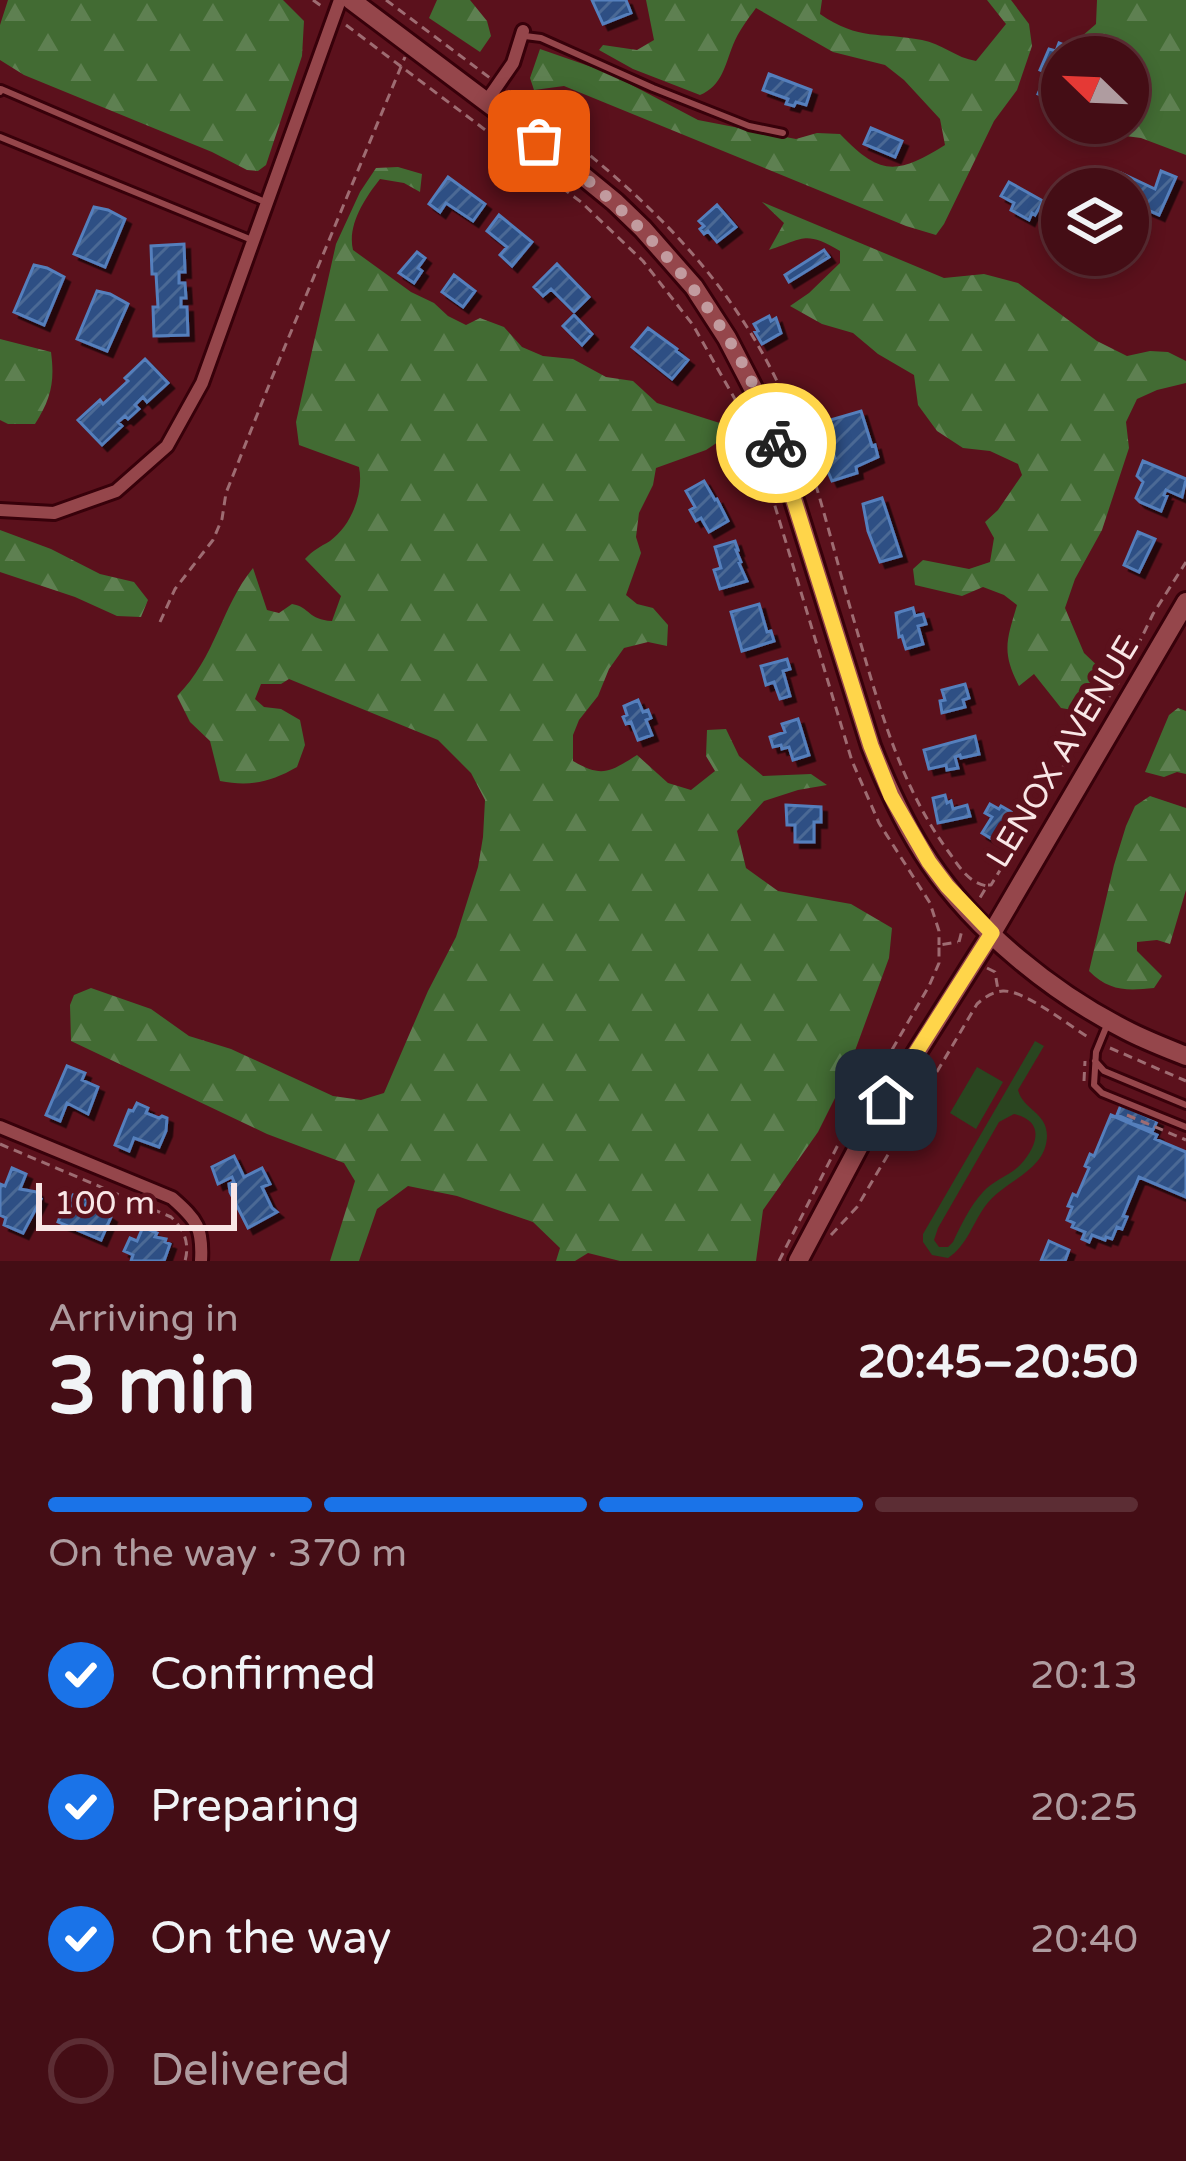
<!DOCTYPE html>
<meta charset="utf-8">
<style>
:root{--surface:#440d15;--page:#4b161e;--text:#f1f3f6;--muted:#af9ca0;--line:#5c2d34;--accent:#1a73e8}
body{margin:0;font-family:"Varela Round",sans-serif;background:var(--page);color:var(--text);height:100vh;display:flex;flex-direction:column;font-size:45px;white-space:nowrap}
*{box-sizing:border-box;margin:0}
p{font-size:39px;color:var(--muted)}
.icon{flex:none;width:66px;height:66px;fill:none;stroke:currentColor;stroke-width:2;stroke-linecap:round;stroke-linejoin:round}
.map{position:relative;height:1261px;overflow:hidden}
.drawer{display:flex;flex-direction:column;background:var(--surface);flex:1}
.drawer>*{flex:none}
.needle{width:78px;rotate:293deg}
.buttons{position:absolute;left:1041px;top:36px;display:grid;gap:24px}
.buttons a{display:grid;place-items:center;width:108px;height:108px;border-radius:50%;background:var(--surface);box-shadow:0 6px 18px #0003,0 0 0 3px var(--line);font-size:60px}
.scale{position:absolute;left:36px;bottom:30px;width:201px;box-sizing:border-box;padding-left:12px;border:6px solid #f9e6e6;border-top:0;font-size:33px;line-height:42px;white-space:nowrap;color:#f9e6e6;-webkit-text-stroke:9px #5b111c;paint-order:stroke}
.pin{position:absolute;display:grid;place-items:center;width:102px;height:102px;color:#fff;margin:-51px;border-radius:24px;box-shadow:0 6px 18px #0006}
.courier{position:absolute;display:grid;place-items:center;width:120px;height:120px;margin:-60px;border:9px solid #ffd54a;border-radius:50%;background:#fff;color:#222;box-shadow:0 3px 15px #0007}
.headline em{font-style:normal;font-weight:700}
.headline div{display:flex;flex-direction:column-reverse}
.headline{display:flex;align-items:center;justify-content:space-between;height:204px;padding:0 48px}
h1{font-size:78px;font-weight:700;line-height:90px}
.bar{display:grid;grid-template-columns:repeat(4,1fr);gap:18px 12px;align-content:center;height:144px;padding:0 48px}
.bar i{height:15px;border-radius:9px;background:var(--line)}
.bar .selected{background:var(--accent)}
.bar p{grid-column:span 4}
ol{padding:0 48px;list-style:none}
li{display:flex;align-items:center;gap:36px;height:132px}
li p{margin-inline-start:auto}
li .icon{padding:12px;border-radius:50%;background:var(--accent);color:#fff;stroke-width:4}
li:last-child{color:var(--muted)}
li i{width:66px;height:66px;border:6px solid var(--line);border-radius:50%}
.map>svg:first-child{display:block}
.forest{fill:url(#forest-firs)}
.pitch{fill:#2a4520;fill-rule:evenodd}
.building{fill:url(#building-hatch);stroke:#557fbc;stroke-width:3;filter:url(#shadow)}
.lines{fill:none;stroke-linecap:round;stroke-linejoin:round}
.lane-casing{stroke:#37010a;stroke-width:12}
.street-casing{stroke:#37010a;stroke-width:18}
.secondary-casing{stroke:#37010a;stroke-width:24}
.path{stroke:#9e6c72;stroke-width:3;stroke-dasharray:9 6;stroke-linecap:butt}
.lane{stroke:#95464b;stroke-width:6}
.street{stroke:#95464b;stroke-width:12}
.secondary{stroke:#95464b;stroke-width:18}
.done{stroke:#c29b9f;stroke-width:12;stroke-dasharray:0 21.6}
.route{stroke:#ffd54a;stroke-width:15}
.labels{text-anchor:middle;dominant-baseline:central;stroke-width:12;stroke-linejoin:round;paint-order:stroke}
.street-label{font-size:33px;fill:#f9e6e6;stroke:#5b111c}
</style>
<div class="map">
<svg width="1186" height="1261" viewBox="0 0 1186 1261">
<defs>
<pattern id="forest-firs" width="22" height="20" patternUnits="userSpaceOnUse" patternTransform="scale(3)"><rect width="22" height="20" fill="#426b33"/><path d="M5 1l3.5 6h-7zM16 11l3.5 6h-7z" fill="#5e8051"/></pattern>
<pattern id="building-hatch" width="6" height="6" patternUnits="userSpaceOnUse" patternTransform="scale(3)"><rect width="6" height="6" fill="#2d5084"/><path d="M-1 1l2-2M0 6l6-6M5 7l2-2" fill="none" stroke="#4c6995"/></pattern>
<filter id="shadow"><feDropShadow dx="5.5" dy="5.5" stdDeviation="0" flood-color="#0009"/></filter>
</defs>
<rect width="100%" height="100%" fill="#5b111c"/>
<path class="forest" d="M8,0H283L304,21L302,56L266,165L258,171L247,170L212,152L24,75L0,60V25Z
M437,0H470L487,21L491,36L480,52L429,18Z
M646,0H822L820,14C859,41 880,32 922,40C941,43 956,58 976,61L1006,24L987,0H1011L1029,24L1032,46L1017,90L994,121L944,224L936,235L906,226L564,86L534,90L530,78L540,49L609,73L698,120L796,139L817,133L840,134C880,176 897,175 945,145L940,119L904,80L885,65L833,52L756,8C748,19 738,32 733,45C725,65 722,86 700,95L633,69L599,50L603,45L637,50L654,40Z
M1097,0H1186V155L1141,138L1102,133L1089,128L1090,123H1128V106L1137,78L1128,74V57H1084L1081,37L1096,24Z
M398,167L422,174L420,192L404,183L380,179C365,198 347,225 353,250L411,292L434,303L448,316L466,325L480,318L504,327L522,347L543,356L573,359L606,377L633,381L657,403L726,425L724,438L706,450L656,468L653,485L639,513L636,537L641,553L626,595L637,604L653,608L668,625L667,646L648,642L624,648L609,669L598,696L579,720L573,735V761C602,778 610,772 637,755L668,783L691,790L715,771L706,756L707,730L726,729L739,756L763,776L811,774L827,785L798,790L764,801L737,831L746,868L778,891L851,904L892,928L889,958L845,1078L818,1132L763,1210L756,1261H620L588,1253L575,1261H556L560,1248L533,1222L457,1196L408,1186L377,1209L359,1261H330L355,1181L344,1163L267,1134L71,1041L70,1005L74,995L91,988L151,1009L189,1036L231,1049L333,1096L361,1100L384,1093L428,991L456,937L478,867L483,837L485,800L471,773L438,740L289,679L281,684H261L255,699L264,707L281,709L300,720L305,745L297,767C271,782 250,787 220,781L210,741L190,722L177,696C216,657 221,607 253,568L267,610L279,613L292,604C310,607 308,620 332,621L341,596L305,559C313,550 320,547 330,541C352,525 364,492 359,467L299,445L296,422L336,244L360,192L376,168Z
M762,202L944,278L984,274L1018,283L1097,341L1127,356L1150,351L1168,352L1186,361V383L1157,390L1137,399L1126,422L1129,448L1102,530L1075,579L1065,608L1084,653L1105,673L1093,695L1078,711L1061,708L1034,674L1019,686C1001,651 1007,640 1017,605L1004,595L983,587L962,596L915,585L913,569L923,560L969,569L990,562L994,538L985,522L998,510L1022,475L1018,464L990,451L963,448L937,431L918,405L914,375L878,354L853,333L822,324L790,306L809,293L840,263V251C804,230 804,239 769,250L784,223Z
M0,339L51,352C55,382 51,399 35,424H8L0,420Z
M0,530L51,549L100,574L134,582L148,600L141,617L117,616L75,597L0,572Z
M1178,708L1186,711V774L1177,772L1164,777L1145,772L1169,715Z
M1150,796L1186,808V890L1170,944L1157,940L1137,942V951L1162,976L1154,988C1126,991 1109,991 1089,971L1114,865L1126,826L1135,806Z"/>
<path class="pitch" d="M1035,1041L1044,1046L1018,1090C1023,1110 1047,1112 1047,1136C1046,1172 1004,1180 986,1205C973,1222 967,1246 948,1258L932,1255L923,1242V1234ZM1014,1114C1045,1121 1038,1145 1021,1164C1010,1176 993,1180 983,1192C970,1206 961,1225 953,1242L948,1247H939L934,1240L938,1228L999,1122Z
M977,1067L1003,1082L976,1129L950,1113Z"/>
<path class="building" d="M592,0H626L631,13L603,24Z
M1059,43L1074,49L1071,57H1062V83L1053,100L1038,94L1047,73L1040,70L1049,49L1056,51Z
M769,74L811,90L806,105L796,102L794,106L786,104L788,99L763,90Z
M871,128L902,141L895,157L864,144Z
M1161,171L1176,177L1159,215L1145,209L1146,206L1133,204L1134,201L1128,199V189H1115L1121,173L1155,189Z
M448,177L485,204L473,221L446,203L440,212L429,204Z
M1009,182L1043,201L1035,215L1032,213L1029,220L1011,210L1014,203L1001,196Z
M717,205L736,227L717,242L708,231L704,234L700,229L704,226L699,221Z
M94,207L108,210L125,219L105,267L74,254Z
M499,215L532,242L512,266L500,255L507,247L487,231Z
M184,244L185,272H179V283H185L186,298H181V307H187L188,335L154,336L153,307H158L156,274H152L151,246Z
M824,250L829,257L789,282L785,275Z
M417,252L425,258L418,268L422,271L414,283L399,273Z
M557,264L589,297L574,312L551,289L543,296L534,287Z
M34,265L47,268L64,277L44,325L14,312Z
M454,275L475,291L463,307L442,292Z
M97,291L110,294L128,304L107,351L77,339Z
M574,315L592,334L582,345L563,326Z
M769,316L771,321L776,318L781,333L762,344L755,332L758,331L754,324Z
M648,328L677,349L676,351L688,360L672,379L632,347Z
M145,359L168,383L147,402L143,397L135,405L139,409L128,419L125,416L118,422L122,426L102,445L78,420L100,400L103,404L128,381L125,378Z
M861,411L872,446L875,445L878,457L856,467L857,473L832,481L826,467L825,461L835,458L827,433L831,432L827,421Z
M1143,461L1186,479L1182,497L1166,490L1164,495L1167,496L1161,511L1140,502L1136,498L1143,482L1137,476Z
M704,481L715,500L717,499L728,521L709,532L701,518L696,521L690,510L695,507L686,491Z
M882,498L901,556L880,562L868,531L863,504Z
M1138,532L1155,539L1139,572L1124,565Z
M735,541L738,550H736L741,562L739,563L747,581L720,589L714,570L721,568L715,547Z
M759,604L767,632L771,631L774,641L742,651L731,612Z
M913,608L915,616L923,614L926,624L918,626L923,644L906,649L902,636L899,637L896,613Z
M787,659L790,669L783,671L790,696L780,699L774,682L766,685L761,666Z
M965,684L969,698L963,700L965,707L942,713L940,701L945,700L942,690Z
M638,700L643,712L648,710L651,718L646,720L652,735L638,740L631,722L626,724L623,717L627,715L624,706Z
M798,719L809,755L793,760L789,747L782,749L781,745L773,747L770,737L785,732L782,724Z
M975,736L979,754L961,758L960,755L955,757L958,768L947,770L946,765L929,769L924,750Z
M945,795L947,803L951,801L953,809L967,805L970,816L938,823L933,798Z
M990,804L999,809L1001,806L1015,814L997,842L982,833L992,817L985,813Z
M786,805L821,807V822H814V842H795V825H787Z
M67,1066L85,1073L82,1080L98,1087L88,1114L67,1103L60,1121L46,1115Z
M137,1103L148,1108L146,1113L159,1118L162,1116L167,1118L166,1131L159,1147L134,1138L129,1151L115,1145L129,1110L133,1111Z
M1121,1105L1157,1121L1153,1130L1130,1123L1131,1121L1117,1115Z
M1111,1115L1157,1135L1155,1139L1186,1152V1197L1139,1177L1123,1216L1127,1217L1122,1229L1117,1227L1112,1239L1106,1237L1105,1240L1092,1235L1089,1242L1082,1239L1085,1232L1072,1227L1074,1223L1067,1220L1072,1207L1068,1206L1073,1194L1077,1196L1089,1168L1085,1166L1090,1154L1094,1156Z
M234,1156L244,1177L262,1168L270,1184L262,1187L272,1208L277,1212L248,1228L230,1192L229,1184L234,1182L232,1177L218,1184L212,1167Z
M12,1168L26,1174L20,1189L37,1192L38,1198L41,1199L23,1233L4,1225L6,1218L0,1215V1184L5,1186Z
M73,1195L88,1200L85,1206L90,1208L92,1204L111,1217L101,1240L58,1222L67,1199L71,1200Z
M143,1227L157,1233L155,1237L166,1239L165,1242L170,1244L164,1261H131L133,1255L124,1251L130,1238L137,1241Z
M1049,1241L1069,1250L1065,1261H1041Z"/>
<g class="lines">
<defs>
<path id="lane" d="M525,36L541,38L653,88L749,126L783,133
M0,92L1,89L265,202
M0,137L252,240
M1107,1025L1096,1052L1094,1085L1102,1093L1186,1127
M1095,1061L1104,1071L1186,1105"/>
<path id="street" d="M486,102L513,63L523,31
M0,510L54,513L116,491L167,446L202,383L340,0
M0,1127L172,1198C197,1220 203,1228 201,1261"/>
<path id="secondary" d="M351,0L565,161L615,202L643,229L694,287L727,338L768,417L871,746C887,787 905,826 930,863C976,931 1053,993 1126,1030C1145,1040 1166,1048 1186,1056
M798,1261L866,1133L992,933L1186,602"/>
</defs>
<use href="#lane" class="lane-casing"/>
<use href="#street" class="street-casing"/>
<use href="#secondary" class="secondary-casing"/>
<path class="path" d="M313,0L324,8
M386,0L490,78
M346,25L581,202L643,261L693,325L736,401L765,473L852,761L879,823L930,903L939,931V945
M508,91C616,173 710,249 773,373C812,451 830,541 855,624C878,702 899,784 948,851C959,866 967,882 987,886L978,901
M160,622L175,589L213,540L222,519L226,493L271,380L405,57
M1124,674L1153,614L1186,562
M988,885H991L1080,739L1119,682
M959,942L962,930
M987,968L995,972L998,990
M1110,1048L1186,1081
M1084,1081L1085,1061
M1127,1115L1186,1140
M0,1144L171,1217C184,1229 190,1243 185,1261
M831,1235L857,1207L977,1004C985,997 992,992 1003,991C1025,990 1071,1027 1091,1039
M779,1261L846,1129L929,986L939,963V945L958,942"/>
<use href="#lane" class="lane"/>
<use href="#street" class="street"/>
<use href="#secondary" class="secondary"/>
</g>
<g class="lines">
<path class="done" d="M539,141C643,220 736,316 776,443"/>
<path class="route" d="M776,443L871,746L891,796L929,862L947,886L992,933L886,1100"/>
</g>
<g class="labels">
<g class="street-label">
<text transform="translate(1063 752) rotate(-59)">LENOX AVENUE</text>
</g>
</g>
</svg>
<div class="buttons">
<a><svg class="needle" viewBox="-14 -14 28 28"><path d="M0-13l5 13h-10z" fill="#e53935"/><path d="M0 13l5-13h-10z" fill="#af9ca0"/></svg></a>
<a><svg class="icon" aria-label="layers" viewBox="0 0 24 24"><path d="M12 4l9 5-9 5-9-5zM3 14l9 5 9-5"/></svg></a>
</div>
<div class="scale">100 m</div>
<div class="pin" style="left:539px;top:141px;background:#ea580c"><svg class="icon" aria-label="bag" viewBox="0 0 24 24"><path d="M5 8h14l-1 12H6zM9 8a3 3 0 0 1 6 0"/></svg></div>
<div class="pin" style="left:886px;top:1100px;background:#1f2937"><svg class="icon" aria-label="home" viewBox="0 0 24 24"><path d="M3 11l9-7 9 7M6 9v11h12V9"/></svg></div>
<div class="courier" style="left:776px;top:443px"><svg class="icon" aria-label="bike" viewBox="0 0 24 24"><circle cx="6" cy="16" r="4"/><circle cx="18" cy="16" r="4"/><path d="M6 16l4-8h5l3 8M10 8l3 8H6M13 5h3"/></svg></div>
</div>
<section class="drawer">
<div class="headline"><div><h1>3 min</h1><p>Arriving in</p></div><em>20:45–20:50</em></div>
<div class="bar"><i class="selected"></i><i class="selected"></i><i class="selected"></i><i></i><p>On the way · 370 m</p></div>
<ol>
<li><svg class="icon" aria-label="check" viewBox="0 0 24 24"><path d="M5 12l5 5 9-10"/></svg>Confirmed<p>20:13</p></li>
<li><svg class="icon" aria-label="check" viewBox="0 0 24 24"><path d="M5 12l5 5 9-10"/></svg>Preparing<p>20:25</p></li>
<li><svg class="icon" aria-label="check" viewBox="0 0 24 24"><path d="M5 12l5 5 9-10"/></svg>On the way<p>20:40</p></li>
<li><i></i>Delivered</li>
</ol>
</section>
